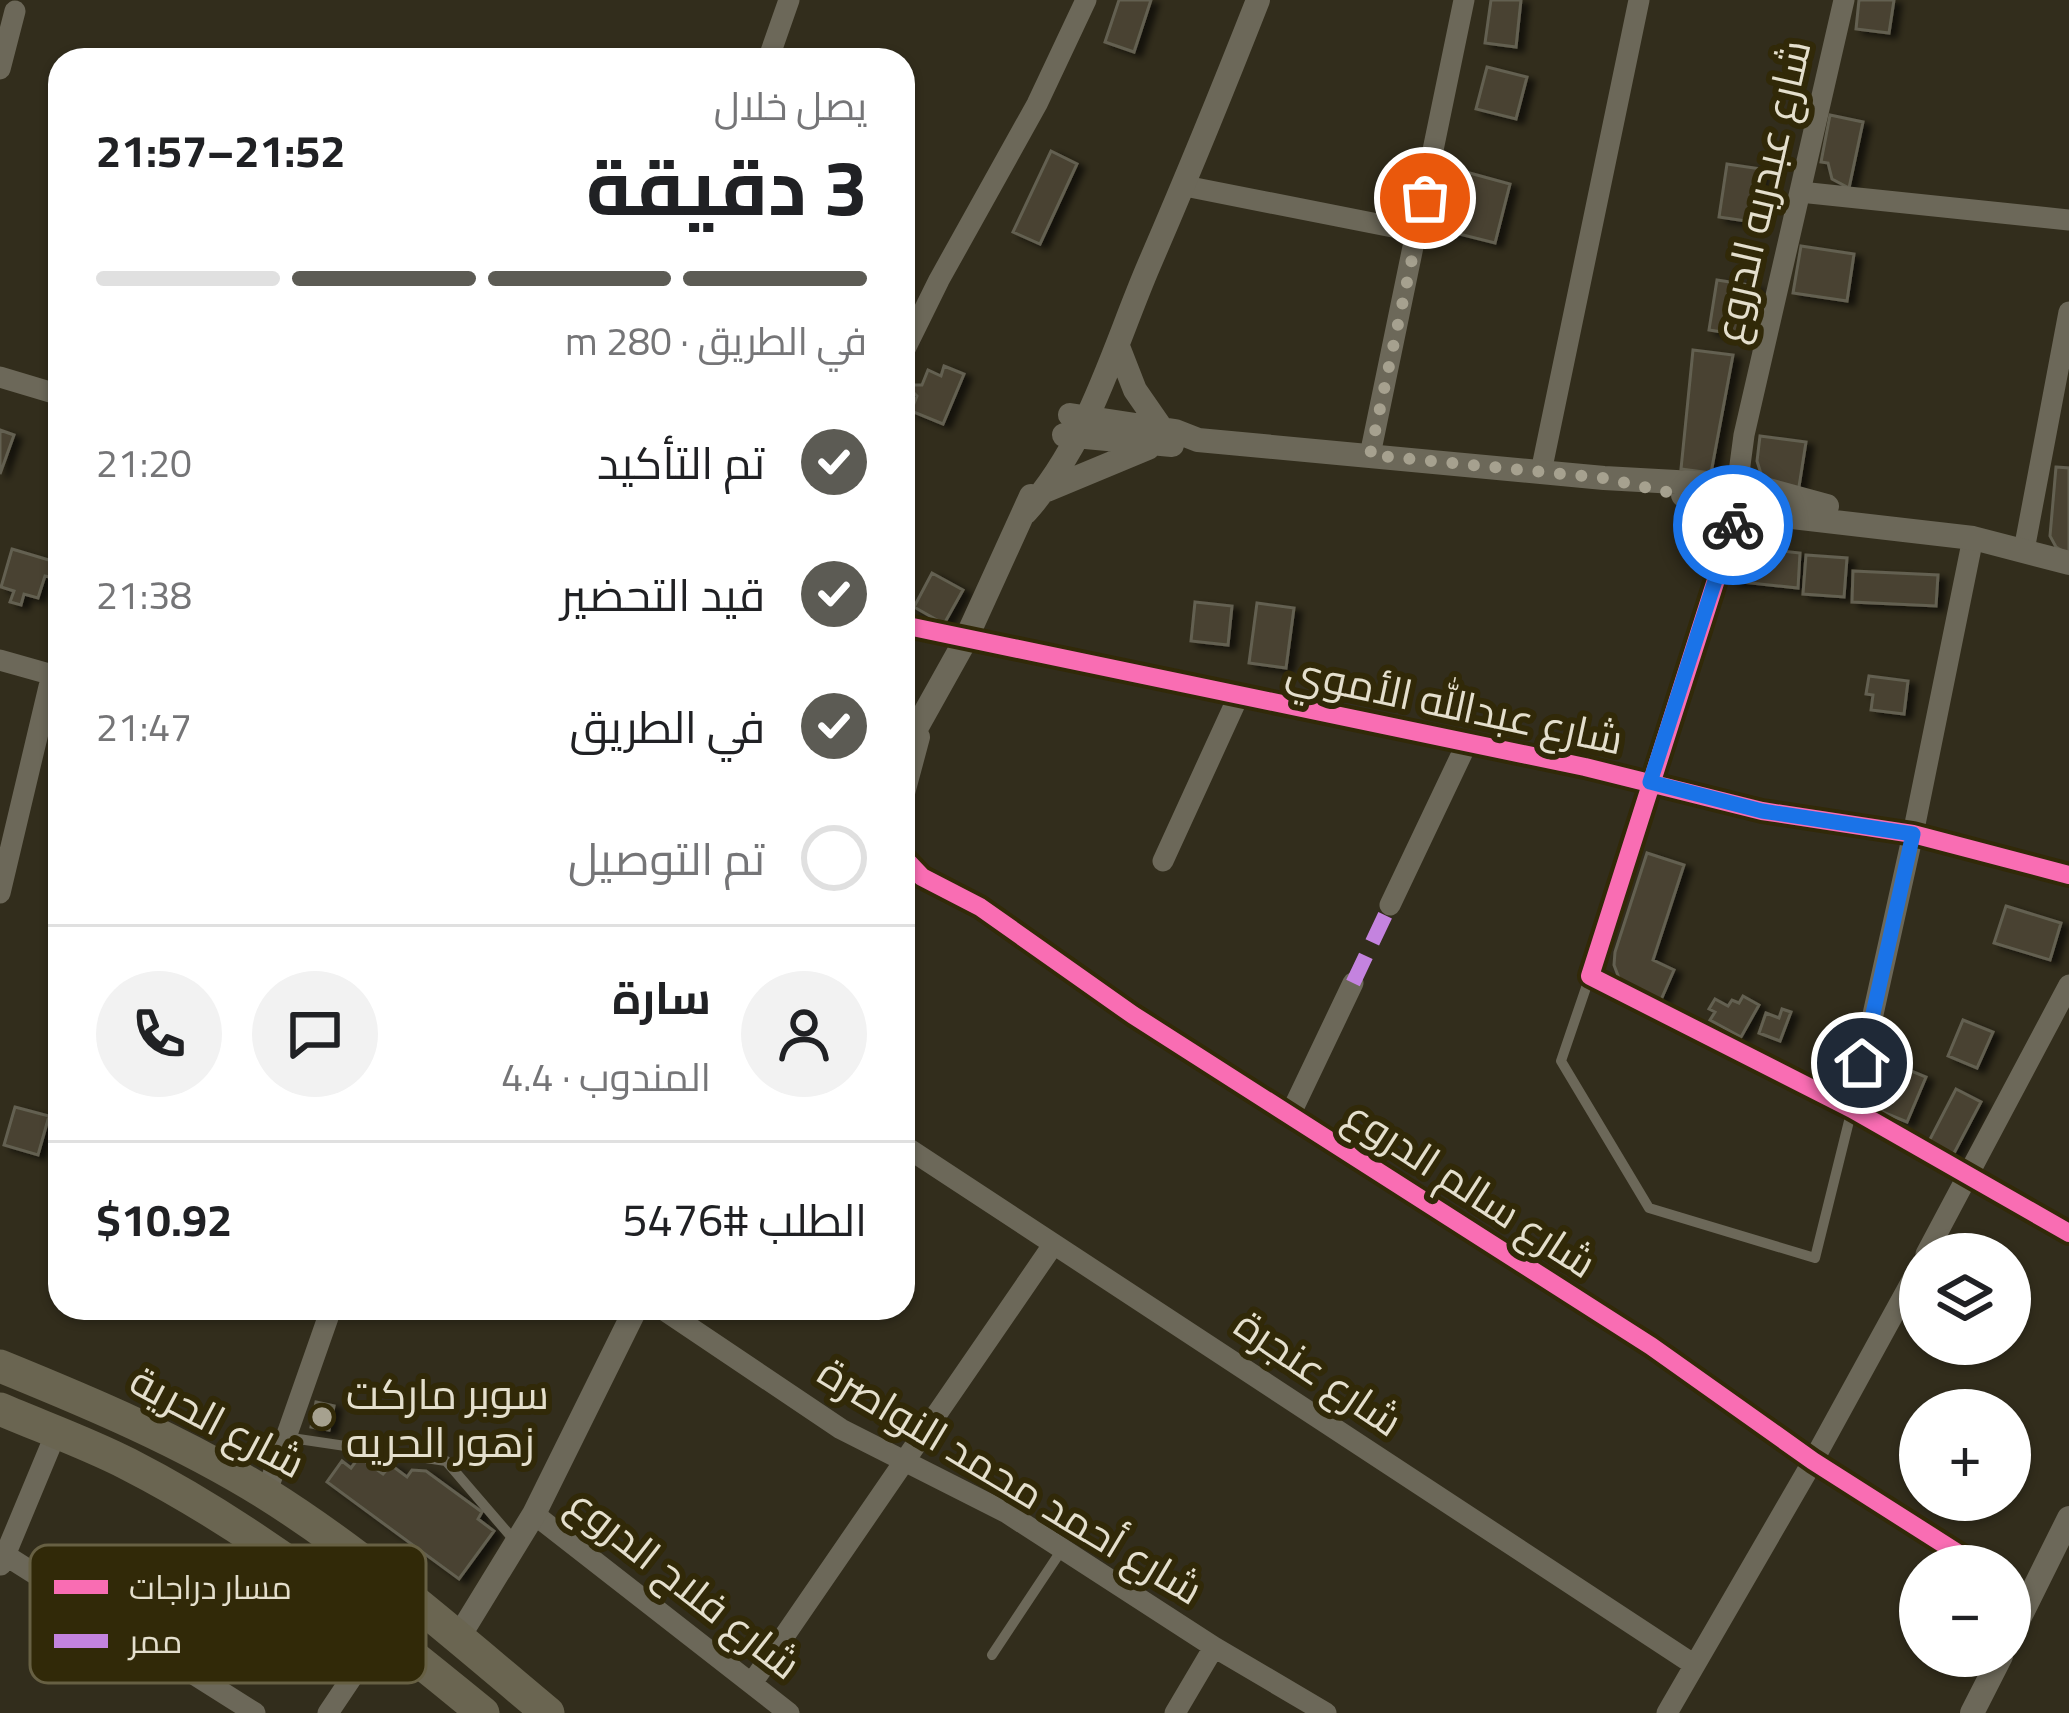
<!DOCTYPE html>
<html lang="ar">
<meta charset="utf-8">
<style>
:root{--surface:#fff;--page:#f2f2f2;--text:#202124;--muted:#757577;--line:#e0e0e0;--accent:#5c5b54}
body{margin:0;font-family:Georgia,Cairo,serif;background:var(--page);color:var(--text);direction:rtl;height:100vh;display:flex;flex-direction:column;font-size:45px;white-space:nowrap}
*{box-sizing:border-box;margin:0}
p{font-size:39px;color:var(--muted)}
.icon{flex:none;width:66px;height:66px;fill:none;stroke:currentColor;stroke-width:2;stroke-linecap:round;stroke-linejoin:round}
.map{position:relative;flex:1;overflow:hidden;direction:ltr}
.panel{position:absolute;left:48px;top:48px;width:867px;height:1272px;display:flex;flex-direction:column;background:var(--surface);border-radius:36px;box-shadow:0 3px 9px #0004;direction:rtl}
.panel>*{flex:none}
.controls{position:absolute;left:1899px;top:1233px;display:grid;gap:24px}
.controls a{display:grid;place-items:center;width:132px;height:132px;border-radius:50%;background:var(--surface);box-shadow:0 3px 9px #0004;font-size:60px}
.pin{position:absolute;display:grid;place-items:center;width:102px;height:102px;color:#fff;margin:-51px;border:6px solid #fff;border-radius:50%;box-shadow:0 3px 12px #0007}
.courier{position:absolute;display:grid;place-items:center;width:120px;height:120px;margin:-60px;border:9px solid #1a73e8;border-radius:50%;background:#fff;color:#222;box-shadow:0 3px 15px #0007}
.head em{font-style:normal;font-weight:700}
.head div{display:flex;flex-direction:column-reverse}
.head{display:flex;align-items:center;justify-content:space-between;height:204px;padding:0 48px}
h1{font-size:78px;font-weight:700;line-height:90px}
.bar{display:grid;grid-template-columns:repeat(4,1fr);gap:18px 12px;align-content:center;height:144px;padding:0 48px}
.bar i{height:15px;border-radius:9px;background:var(--line)}
.bar .on{background:var(--accent)}
.bar p{grid-column:span 4}
.line{display:flex;align-items:center;gap:30px;padding:0 48px;border-top:3px solid var(--line)}
.line div{flex:1}
.round{display:grid;place-items:center;flex:none;width:126px;height:126px;border-radius:63px;background:var(--page)}
ol{padding:0 48px;list-style:none}
li{display:flex;align-items:center;gap:36px;height:132px}
li p{margin-inline-start:auto}
li .icon{padding:12px;border-radius:50%;background:var(--accent);color:#fff;stroke-width:4}
li:last-child{color:var(--muted)}
li i{width:66px;height:66px;border:6px solid var(--line);border-radius:50%}
.map>svg:first-child{display:block}
.building{fill:#484331;stroke:#646051;stroke-width:3;filter:url(#shadow)}
.lines{fill:none;stroke-linecap:round;stroke-linejoin:round}
.service{stroke:#6c6859;stroke-width:10}
.minor{stroke:#6c6859;stroke-width:21}
.tertiary{stroke:#6c6859;stroke-width:24}
.trunk{stroke:#6a6551;stroke-width:33}
.quiet{stroke:#c483df;stroke-width:15;stroke-dasharray:30 15;stroke-linecap:butt}
.cycleway-casing{stroke:#312908;stroke-width:26}
.cycleway{stroke:#f96db3;stroke-width:18}
.done{stroke:#a6a18f;stroke-width:12;stroke-dasharray:0 21.6}
.route{stroke:#1a73e8;stroke-width:15}
.poi-dot{fill:#a6a18f;stroke:#312908;stroke-width:4.5}
.labels{text-anchor:middle;dominant-baseline:central;stroke-width:12;stroke-linejoin:round;paint-order:stroke}
.street-label{font-size:42px;fill:#e4dfcd;stroke:#312908}
.poi-label{font-size:42px;fill:#e4dfcd;stroke:#312908;text-anchor:start}
.key{fill:#312908;stroke:#676043;stroke-width:3}
.key-label{font-size:33px;fill:#e4dfcd}
</style>
<div class="map">
<svg width="2069" height="1713" viewBox="0 0 2069 1713">
<defs>
<filter id="shadow"><feDropShadow dx="7" dy="4" stdDeviation="3" flood-color="#0009"/></filter>
</defs>
<rect width="100%" height="100%" fill="#322d1c"/>
<path class="building" d="M1119,0H1151L1134,52L1105,42Z
M1491,0H1521L1516,47L1485,43Z
M1859,0H1894L1889,33L1856,29Z
M1487,67L1527,77L1516,119L1476,109Z
M1830,115L1863,122L1849,188L1832,179L1828,163L1821,162Z
M1051,151L1077,164L1040,244L1013,232Z
M1727,164L1761,169L1753,222L1719,217Z
M1466,172L1510,184L1495,243L1451,232Z
M1801,246L1854,254L1847,301L1793,293Z
M1717,280L1756,286L1748,336L1709,330Z
M1693,350L1733,355L1711,473L1681,469Z
M944,366L964,374L943,424L911,411L917,396L912,391L913,385H922L928,370L941,376Z
M0,430L14,435L0,474Z
M1760,436L1806,442L1798,493L1763,480L1757,461Z
M2056,467L2069,468V555L2056,547L2050,536Z
M1754,548L1800,553L1798,588L1732,581L1735,567Z
M12,549L59,563L54,578L45,576L38,598L24,594L21,605L10,602L14,591L1,587Z
M1806,555L1847,558L1844,597L1803,594Z
M1853,571L1938,575L1936,606L1852,602Z
M932,573L963,590L944,624L914,607Z
M1195,602L1232,606L1228,645L1191,641Z
M1257,603L1294,608L1286,668L1249,663Z
M1869,676L1908,681L1904,714L1871,710L1873,695L1866,694Z
M1647,853L1684,865L1653,960L1674,970L1660,1002L1622,986L1614,965L1615,952Z
M2006,906L2061,923L2050,960L1994,943Z
M1743,996L1759,1005L1741,1037L1710,1020L1715,1012L1709,1009L1715,999L1728,1006L1732,1000L1739,1003Z
M1782,1009L1791,1012L1780,1041L1759,1033L1766,1013L1779,1018Z
M1963,1020L1993,1032L1977,1068L1948,1056Z
M1887,1061L1926,1077L1907,1122L1868,1106Z
M1956,1089L1981,1102L1952,1157L1927,1145Z
M15,1107L49,1116L38,1155L4,1145Z
M316,1402L334,1406L329,1430L311,1427Z
M359,1457L383,1474L391,1465L407,1477L412,1470L426,1471L482,1512L478,1519L494,1531L459,1579L327,1482L342,1461L351,1468Z"/>
<g class="lines">
<path class="service" d="M1590,976L1561,1061L1649,1208L1815,1258L1852,1109
M285,1437L446,1461L514,1540
M992,1655L1063,1548"/>
<path class="minor" d="M768,60L789,0
M0,69L15,11
M1185,186L1418,232
M1800,192L2069,220
M903,353L939,280L1037,104L1086,0
M0,377L60,395
M1370,455L1464,0
M1541,472L1639,0
M1738,480L1744,435L1844,0
M1736,517L1590,976L1852,1109L2069,1233
M2024,550L2069,312
M903,625L1585,767L1762,811L1913,834L2069,875
M0,660L60,677
M903,857L922,877L980,907L1133,1015L1651,1346L1813,1461L1978,1566
M1163,861L1239,695
M0,893L52,674
M1390,905L1467,743
M1852,1109L1913,834L1973,538
M1290,1115L1353,983
M903,1145L1693,1664
M1926,1254L2069,985
M661,1308L841,1429L1007,1513L1214,1647L1326,1713
M266,1494L331,1309
M534,1514L789,1713
M5,1555L255,1713
M1,1565L56,1433
M752,1683L1053,1245
M328,1713L383,1631
M1175,1713L1214,1647
M1667,1713L1813,1461L1920,1266"/>
<path class="tertiary" d="M1119,349L1135,390L1162,429
M1070,415L1175,431L1198,440L1604,478L1730,485
M1064,435L1172,445
M1761,488L1827,506
M1047,490L1148,448
M1683,495L1725,505
M1026,512C1089,442 1113,349 1149,265C1187,177 1223,89 1258,0
M1757,513L1973,538L2069,563
M903,752L965,641L1031,496
M903,793L918,737
M2010,1637L2069,1518
M458,1638L534,1514L636,1308
M1972,1713L2001,1656"/>
<path class="trunk" d="M0,1366C91,1403 181,1441 265,1493C366,1556 457,1637 548,1713
M0,1409C42,1427 87,1443 128,1464C257,1530 371,1621 483,1713"/>
<path class="quiet" d="M1353,983L1390,905"/>
<defs>
<path id="cycleway" d="M1736,517L1590,976L1852,1109L2069,1233
M903,625L1585,767L1762,811L1913,834L2069,875
M903,857L922,877L980,907L1133,1015L1651,1346L1813,1461L1978,1566"/>
</defs>
<use href="#cycleway" class="cycleway-casing"/>
<use href="#cycleway" class="cycleway"/>
</g>
<g class="lines">
<path class="done" d="M1425,198L1370,455L1604,478L1725,505L1736,517L1733,525"/>
<path class="route" d="M1733,525L1650,782L1762,811L1913,834L1862,1063"/>
</g>
<circle class="poi-dot" cx="322" cy="1417" r="12"/>
<g class="labels">
<g class="street-label">
<text transform="translate(1761 191) rotate(-77)">شارع عبدربه الدروع</text>
<text transform="translate(1455 704) rotate(12)">شارع عبدالله الأموي</text>
<text transform="translate(1471 1188) rotate(33)">شارع سالم الدروع</text>
<text transform="translate(1319 1372) rotate(34)">شارع عنجرة</text>
<text transform="translate(218 1421) rotate(28)">شارع الحرية</text>
<text transform="translate(1011 1480) rotate(31)">شارع أحمد محمد النواصرة</text>
<text transform="translate(685 1583) rotate(38)">شارع فلاح الدروع</text>
</g>
<g class="poi-label">
<text x="346" y="1393">سوبر ماركت<tspan x="346" dy="48">زهور الحريه</tspan></text>
</g>
</g>
<rect x="30" y="1545" width="396" height="138" rx="18" class="key"/>
<rect x="54" y="1580" width="54" height="14" fill="#f96db3"/>
<rect x="54" y="1634" width="54" height="14" fill="#c483df"/>
<g class="key-label">
<text x="129" y="1599">مسار دراجات</text>
<text x="129" y="1653">ممر</text>
</g>
</svg>
<div class="controls">
<a><svg class="icon" aria-label="layers" viewBox="0 0 24 24"><path d="M12 4l9 5-9 5-9-5zM3 14l9 5 9-5"/></svg></a>
<a>+</a>
<a>−</a>
</div>
<div class="pin" style="left:1425px;top:198px;background:#ea580c"><svg class="icon" aria-label="bag" viewBox="0 0 24 24"><path d="M5 8h14l-1 12H6zM9 8a3 3 0 0 1 6 0"/></svg></div>
<div class="pin" style="left:1862px;top:1063px;background:#1f2937"><svg class="icon" aria-label="home" viewBox="0 0 24 24"><path d="M3 11l9-7 9 7M6 9v11h12V9"/></svg></div>
<div class="courier" style="left:1733px;top:525px"><svg class="icon" aria-label="bike" viewBox="0 0 24 24"><circle cx="6" cy="16" r="4"/><circle cx="18" cy="16" r="4"/><path d="M6 16l4-8h5l3 8M10 8l3 8H6M13 5h3"/></svg></div>
<section class="panel">
<div class="head"><div><h1>3 دقيقة</h1><p>يصل خلال</p></div><em>21:52–21:57</em></div>
<div class="bar"><i class="on"></i><i class="on"></i><i class="on"></i><i></i><p>في الطريق · 280 m</p></div>
<ol>
<li><svg class="icon" aria-label="check" viewBox="0 0 24 24"><path d="M5 12l5 5 9-10"/></svg>تم التأكيد<p>21:20</p></li>
<li><svg class="icon" aria-label="check" viewBox="0 0 24 24"><path d="M5 12l5 5 9-10"/></svg>قيد التحضير<p>21:38</p></li>
<li><svg class="icon" aria-label="check" viewBox="0 0 24 24"><path d="M5 12l5 5 9-10"/></svg>في الطريق<p>21:47</p></li>
<li><i></i>تم التوصيل</li>
</ol>
<div class="line" style="height:216px"><a class="round"><svg class="icon" aria-label="person" viewBox="0 0 24 24"><circle cx="12" cy="8" r="4"/><path d="M4 21q1-7 8-7t8 7"/></svg></a><div><b>سارة</b><p>المندوب · 4.4</p></div><a class="round"><svg class="icon" aria-label="chat" viewBox="0 0 24 24"><path d="M4 5h16v11H9l-5 4z"/></svg></a><a class="round"><svg class="icon" aria-label="phone" viewBox="0 0 24 24"><path d="M5 4h4l2 5-3 2q2 4 5 5l2-3 5 2v4C11 20 4 13 5 4z"/></svg></a></div>
<div class="line" style="height:156px"><div>الطلب #5476</div><b>$10.92</b></div>
</section>
</div>
